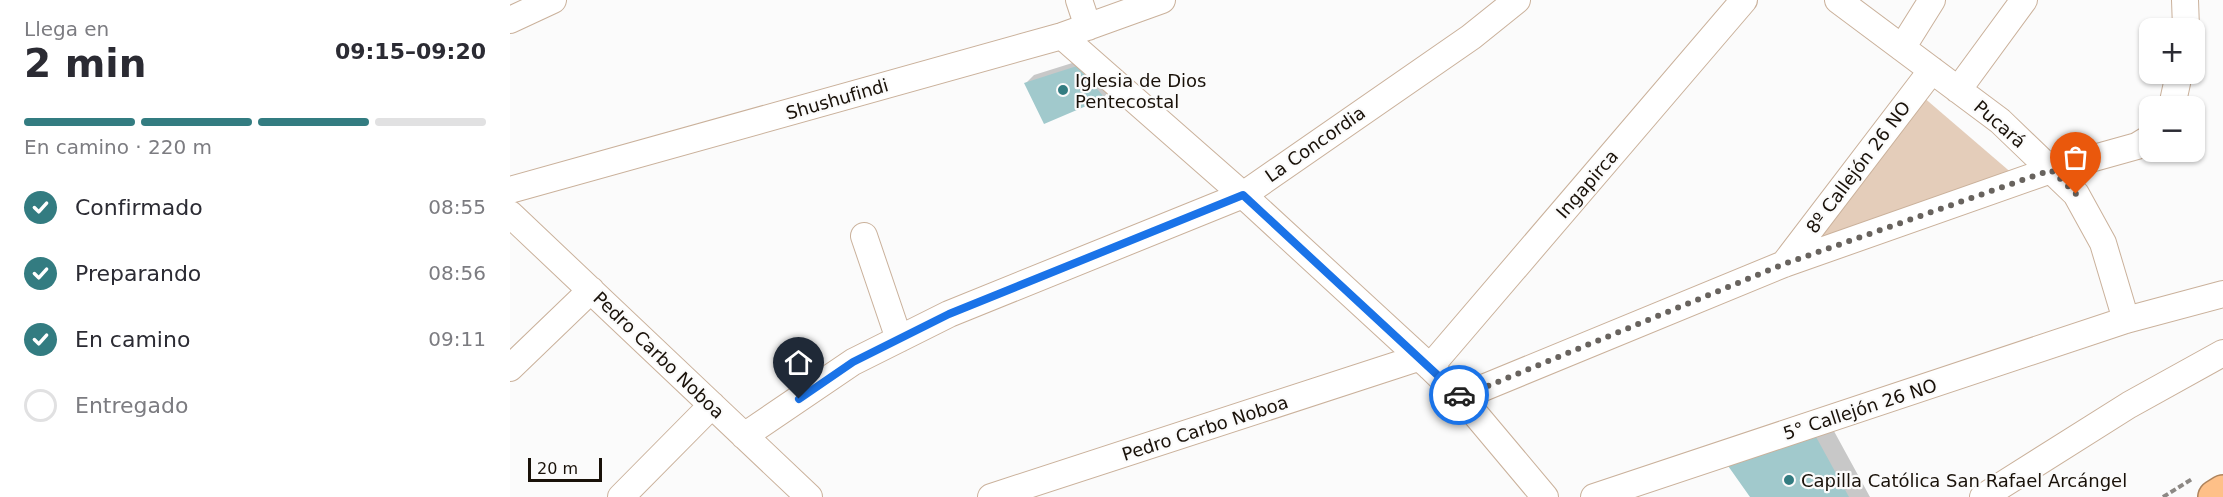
<!DOCTYPE html>
<html lang="es">
<meta charset="utf-8">
<style>
:root{--surface:#fff;--page:#f2f2f3;--text:#2b2b33;--muted:#7c7c81;--line:#e1e1e2;--accent:#337c81}
body{margin:0;font-family:"DejaVu Sans",sans-serif;background:var(--page);color:var(--text);height:100vh;display:flex;flex-direction:column;font-size:22px;white-space:nowrap}
*{box-sizing:border-box;margin:0}
p{font-size:20px;color:var(--muted)}
.icon{flex:none;width:33px;height:33px;fill:none;stroke:currentColor;stroke-width:2;stroke-linecap:round;stroke-linejoin:round}
.map{position:relative;flex:1;overflow:hidden}
.sheet{display:flex;flex-direction:column;background:var(--surface);width:510px}
.sheet>*{flex:none}
.tools{position:absolute;left:1629px;top:18px;display:grid;gap:12px}
.tools a{display:grid;place-items:center;width:66px;height:66px;border-radius:12px;background:var(--surface);box-shadow:0 2px 4px #0004;font-size:30px}
.scale{position:absolute;left:18px;bottom:15px;width:74px;box-sizing:border-box;padding-left:6px;border:3px solid #191109;border-top:0;font-size:16px;line-height:21px;white-space:nowrap;color:#191109;-webkit-text-stroke:4px #fbfbfb;paint-order:stroke}
.pin{position:absolute;display:grid;place-items:center;width:51px;height:51px;color:#fff;margin:-62px -26px;border-radius:50% 50% 50% 0;rotate:-45deg;box-shadow:0 0 6px #0007}
.pin .icon{rotate:45deg}
.courier{position:absolute;display:grid;place-items:center;width:60px;height:60px;margin:-30px;border:4px solid #1a73e8;border-radius:50%;background:#fff;color:#222;box-shadow:0 2px 8px #0007}
.summary em{font-style:normal;font-weight:800}
.summary div{display:flex;flex-direction:column-reverse}
.summary{display:flex;align-items:center;justify-content:space-between;height:102px;padding:0 24px}
h1{font-size:39px;font-weight:800;line-height:45px}
.bar{display:grid;grid-template-columns:repeat(4,1fr);gap:9px 6px;align-content:center;height:72px;padding:0 24px}
.bar i{height:8px;border-radius:4px;background:var(--line)}
.bar .current{background:var(--accent)}
.bar p{grid-column:span 4}
ol{padding:0 24px;list-style:none}
li{display:flex;align-items:center;gap:18px;height:66px}
li p{margin-inline-start:auto}
li .icon{padding:6px;border-radius:50%;background:var(--accent);color:#fff;stroke-width:4}
li:last-child{color:var(--muted)}
li i{width:33px;height:33px;border:3px solid var(--line);border-radius:50%}
main{display:flex;flex:1;min-height:0}
.map>svg:first-child{display:block}
.green{fill:#e4cdba}
.shadow{fill:#0003}
.building{fill:#a1c9cc}
.lines{fill:none;stroke-linecap:round;stroke-linejoin:round}
.minor-casing{stroke:#cab19b;stroke-width:28}
.highway-casing{stroke:#ae835c;stroke-width:36}
.path{stroke:#8c8884;stroke-width:4;stroke-dasharray:6 3;stroke-linecap:butt}
.minor{stroke:#fff;stroke-width:26}
.highway{stroke:#fec088;stroke-width:33}
.done{stroke:#68635e;stroke-width:6;stroke-dasharray:0 10.8}
.route{stroke:#1a73e8;stroke-width:8}
.poi-dot{fill:#337c81;stroke:#fbfbfb;stroke-width:2}
.labels{text-anchor:middle;dominant-baseline:central;stroke-width:4.5;stroke-linejoin:round;paint-order:stroke}
.poi-label{font-size:18px;fill:#191109;stroke:#fbfbfb;text-anchor:start}
.street-label{font-size:18px;fill:#191109;stroke:#fbfbfb}
</style>
<main>
<section class="sheet">
<div class="summary"><div><h1>2 min</h1><p>Llega en</p></div><em>09:15–09:20</em></div>
<div class="bar"><i class="current"></i><i class="current"></i><i class="current"></i><i></i><p>En camino · 220 m</p></div>
<ol>
<li><svg class="icon" aria-label="check" viewBox="0 0 24 24"><path d="M5 12l5 5 9-10"/></svg>Confirmado<p>08:55</p></li>
<li><svg class="icon" aria-label="check" viewBox="0 0 24 24"><path d="M5 12l5 5 9-10"/></svg>Preparando<p>08:56</p></li>
<li><svg class="icon" aria-label="check" viewBox="0 0 24 24"><path d="M5 12l5 5 9-10"/></svg>En camino<p>09:11</p></li>
<li><i></i>Entregado</li>
</ol>
</section>
<div class="map">
<svg width="1713" height="497" viewBox="0 0 1713 497">
<rect width="100%" height="100%" fill="#fbfbfb"/>
<path class="green" d="M1412,96L1504,175L1291,251Z"/>
<path class="shadow" d="M575,59L601,89L594,97L516,83L524,75Z
M1319,422L1360,497H1242Z"/>
<path class="building" d="M567,66L595,98L534,124L514,83Z
M1305,435L1339,497H1240L1216,463Z"/>
<g class="lines">
<defs>
<path id="minor" d="M569,0L578,27
M1328,0L1490,121L1566,194L1593,243L1616,320
M1675,0L1676,28
M0,20L43,0
M552,36L733,195L920,367L951,397L1035,497
M1392,48L1422,0
M1448,90L1514,0
M1662,106L1669,74
M0,190L552,36L652,0
M0,214L299,497
M354,236L389,339
M1274,264L1422,70
M920,367L1234,0
M0,368L81,290
M951,397L1274,264L1541,170L1627,146L1640,138
M234,436L343,362L439,314L733,195L961,37L1007,0
M111,497L202,405
M481,497L908,358
M1084,497L1616,320L1713,294
M1473,497L1619,405L1713,353"/>
<path id="highway" d="M1705,497L1713,492"/>
</defs>
<use href="#minor" class="minor-casing"/>
<use href="#highway" class="highway-casing"/>
<path class="path" d="M1653,497L1682,479"/>
<use href="#minor" class="minor"/>
<use href="#highway" class="highway"/>
</g>
<g class="lines">
<path class="done" d="M949,395L951,397L1274,264L1541,170L1566,194"/>
<path class="route" d="M289,399L343,362L439,314L733,195L949,395"/>
</g>
<g class="poi-dot">
<circle cx="553" cy="90" r="6"/>
<circle cx="1279" cy="480" r="6"/>
</g>
<g class="labels">
<g class="poi-label">
<text x="565" y="80">Iglesia de Dios<tspan x="565" dy="21">Pentecostal</tspan></text>
<text x="1291" y="480">Capilla Católica San Rafael Arcángel</text>
</g>
<g class="street-label">
<text transform="translate(327 99) rotate(-16)">Shushufindi</text>
<text transform="translate(1490 124) rotate(41)">Pucará</text>
<text transform="translate(805 144) rotate(-35)">La Concordia</text>
<text transform="translate(1348 167) rotate(-53)">8º Callejón 26 NO</text>
<text transform="translate(1077 184) rotate(-49)">Ingapirca</text>
<text transform="translate(149 355) rotate(44)">Pedro Carbo Noboa</text>
<text transform="translate(1350 409) rotate(-18)">5° Callejón 26 NO</text>
<text transform="translate(695 428) rotate(-18)">Pedro Carbo Noboa</text>
</g>
</g>
</svg>
<div class="tools">
<a>+</a>
<a>−</a>
</div>
<div class="scale">20 m</div>
<div class="pin" style="left:1566px;top:194px;background:#ea580c"><svg class="icon" aria-label="bag" viewBox="0 0 24 24"><path d="M5 8h14l-1 12H6zM9 8a3 3 0 0 1 6 0"/></svg></div>
<div class="pin" style="left:289px;top:399px;background:#1f2937"><svg class="icon" aria-label="home" viewBox="0 0 24 24"><path d="M3 11l9-7 9 7M6 9v11h12V9"/></svg></div>
<div class="courier" style="left:949px;top:395px"><svg class="icon" aria-label="car" viewBox="0 0 24 24"><path d="M5 17H2v-5l4-1 3-4h7l3 4 3 1v5h-3M9 17h6M6 11h13"/><circle cx="7" cy="17" r="2"/><circle cx="17" cy="17" r="2"/></svg></div>
</div>
</main>
